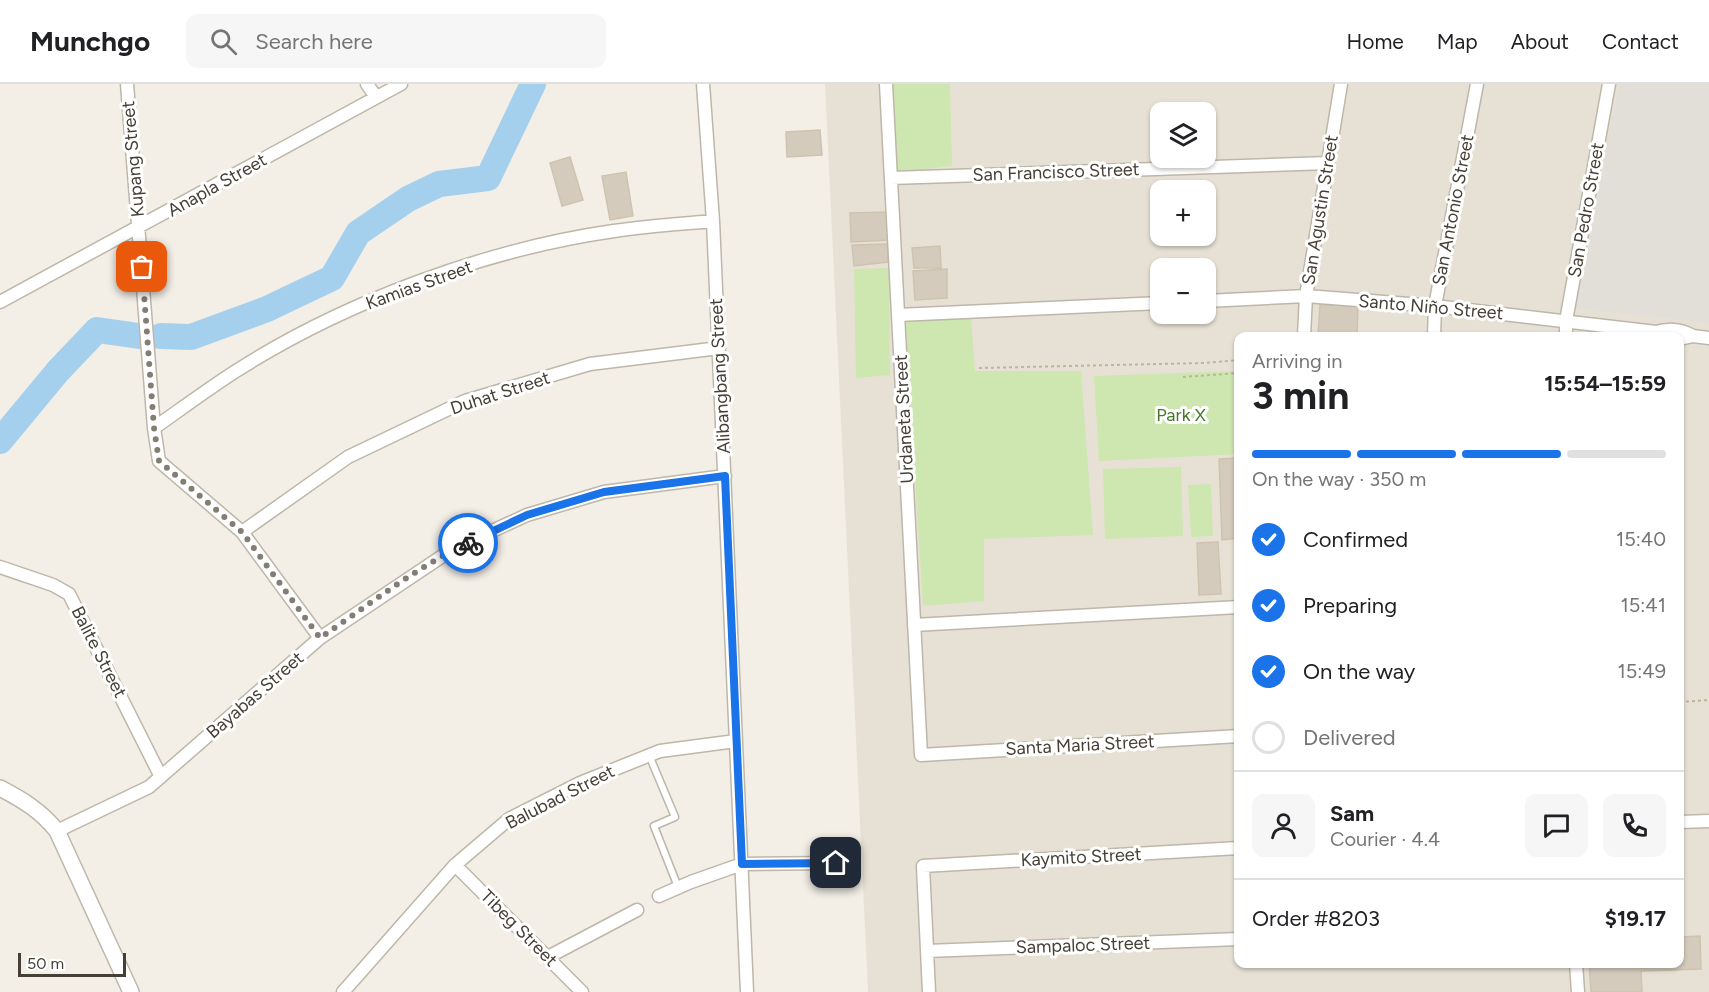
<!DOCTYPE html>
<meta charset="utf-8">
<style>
:root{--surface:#fff;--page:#f6f6f6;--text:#202124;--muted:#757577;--line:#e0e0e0;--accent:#1a73e8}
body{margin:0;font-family:Figtree,sans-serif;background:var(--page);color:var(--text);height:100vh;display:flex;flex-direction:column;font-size:22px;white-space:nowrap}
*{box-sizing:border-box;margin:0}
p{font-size:20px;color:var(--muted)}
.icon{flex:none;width:33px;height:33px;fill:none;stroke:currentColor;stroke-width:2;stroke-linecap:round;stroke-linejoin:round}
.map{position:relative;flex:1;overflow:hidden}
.drawer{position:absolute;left:1234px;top:248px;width:450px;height:636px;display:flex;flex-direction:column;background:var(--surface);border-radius:12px;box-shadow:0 2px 4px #0004}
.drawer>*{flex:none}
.controls{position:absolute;left:1150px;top:18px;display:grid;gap:12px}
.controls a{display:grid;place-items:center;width:66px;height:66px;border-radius:12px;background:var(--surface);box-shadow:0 2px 4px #0004;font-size:30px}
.scale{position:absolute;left:18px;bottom:15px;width:108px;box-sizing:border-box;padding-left:6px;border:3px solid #463f36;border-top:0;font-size:16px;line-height:21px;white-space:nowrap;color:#463f36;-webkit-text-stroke:4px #fff;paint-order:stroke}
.pin{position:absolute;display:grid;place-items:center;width:51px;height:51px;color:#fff;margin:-26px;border-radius:12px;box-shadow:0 3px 9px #0006}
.courier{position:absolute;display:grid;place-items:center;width:60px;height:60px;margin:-30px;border:4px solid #1a73e8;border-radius:50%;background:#fff;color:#222;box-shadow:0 2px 8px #0007}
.head em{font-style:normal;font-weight:700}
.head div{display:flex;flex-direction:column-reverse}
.head{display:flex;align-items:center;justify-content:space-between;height:102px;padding:0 18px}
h1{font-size:39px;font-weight:700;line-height:45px}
.bar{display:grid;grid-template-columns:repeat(4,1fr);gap:9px 6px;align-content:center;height:72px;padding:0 18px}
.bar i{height:8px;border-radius:4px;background:var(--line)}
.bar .active{background:var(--accent)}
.bar p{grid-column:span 4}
.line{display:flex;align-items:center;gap:15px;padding:0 18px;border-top:2px solid var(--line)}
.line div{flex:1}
.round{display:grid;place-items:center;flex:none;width:63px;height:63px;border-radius:12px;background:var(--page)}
ol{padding:0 18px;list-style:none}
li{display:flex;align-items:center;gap:18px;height:66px}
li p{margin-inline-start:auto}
li .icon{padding:6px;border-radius:50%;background:var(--accent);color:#fff;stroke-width:4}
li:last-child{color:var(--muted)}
li i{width:33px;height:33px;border:3px solid var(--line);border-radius:50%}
header{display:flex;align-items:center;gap:36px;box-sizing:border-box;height:84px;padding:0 30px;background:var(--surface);border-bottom:2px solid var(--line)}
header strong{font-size:28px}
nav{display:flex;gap:33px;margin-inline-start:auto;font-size:21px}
.search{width:420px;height:54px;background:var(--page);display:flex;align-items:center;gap:15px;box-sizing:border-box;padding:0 21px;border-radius:12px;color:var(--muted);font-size:22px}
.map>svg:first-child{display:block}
.residential{fill:#e7e1d5;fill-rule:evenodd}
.industrial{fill:#e2ded8}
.green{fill:#cee6b0}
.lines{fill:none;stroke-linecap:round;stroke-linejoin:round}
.river{stroke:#a4d0ee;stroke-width:26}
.building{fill:#d4cbbc;stroke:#cfc3b0;stroke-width:1.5}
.service-casing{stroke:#beb7a9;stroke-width:9}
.minor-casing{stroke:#beb7a9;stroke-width:15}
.tertiary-casing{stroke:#beb7a9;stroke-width:18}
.path{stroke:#bfb39b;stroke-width:2;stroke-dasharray:3 3;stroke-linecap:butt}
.service{stroke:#fff;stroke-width:6}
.minor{stroke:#fff;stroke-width:12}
.tertiary{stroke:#fff;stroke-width:15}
.done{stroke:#837d74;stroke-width:6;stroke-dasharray:0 10.8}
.route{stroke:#1a73e8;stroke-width:8}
.labels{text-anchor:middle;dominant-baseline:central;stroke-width:6;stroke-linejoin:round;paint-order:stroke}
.street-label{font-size:18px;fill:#463f36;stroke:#fff}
.park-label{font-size:18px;fill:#47762b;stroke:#fff}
</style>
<header>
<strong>Munchgo</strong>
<div class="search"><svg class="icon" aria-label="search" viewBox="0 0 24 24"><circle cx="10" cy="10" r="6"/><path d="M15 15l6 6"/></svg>Search here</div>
<nav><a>Home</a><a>Map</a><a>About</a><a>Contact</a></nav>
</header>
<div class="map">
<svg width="1709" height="908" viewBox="0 0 1709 908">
<rect width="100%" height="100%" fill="#f3efe7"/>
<path class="residential" d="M825,0H1709V908H868ZM1161,28H1206V74H1161ZM1161,106H1206V152H1161ZM1161,184H1206V230H1161ZM1239,252H1680V879H1239Z"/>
<path class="industrial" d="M1620,0H1709V239L1571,224Z"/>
<path class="green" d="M893,0H950L952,82L897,88Z
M889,184L890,291L856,294L854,185Z
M971,233L975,287H1081L1093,451L984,455V517L923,522L905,234Z
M1239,287V370L1099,377L1094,292Z
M1181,383L1183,452L1105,455L1103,385Z
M1211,400L1213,452L1191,453L1188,401Z"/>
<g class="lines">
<path class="river" d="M161,252L191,253L267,225L332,194L358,149L408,115L439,100L488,94L533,0
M0,357L58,287L97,246L139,252"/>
</g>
<path class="building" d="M820,46L822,71L787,73L786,48Z
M570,73L583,116L562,122L550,79Z
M626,88L633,132L610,136L602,92Z
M889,128L890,156L851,158L850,129Z
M889,160L888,178L854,182L852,161Z
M940,162L941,184H914L912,164Z
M947,185V214L915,216L913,187Z
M1320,221H1358L1357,252H1318Z
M1238,374L1239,454L1222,456L1219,375Z
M1218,458L1221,510L1199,511L1197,459Z
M1700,852L1701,885L1641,887L1642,908H1591L1589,879H1680V853Z"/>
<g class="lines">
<defs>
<path id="service" d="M649,671L675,733L654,742L678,803"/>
<path id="minor" d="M127,0L154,344L159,377L242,448L320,554
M367,0L376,13
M703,0L713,137L747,908
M886,0L921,671L1239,652
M891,94L1328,79
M1206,217L1306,212L1435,222L1656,248L1663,252
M0,218L401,0
M898,231L1161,219
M1656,248C1669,244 1681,245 1693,252
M1304,252L1306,212L1341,0
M1434,252L1435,222L1477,0
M1566,252V237L1609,0
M1680,255L1693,252L1709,254
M154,344C181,325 208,305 236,287C344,218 487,165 614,147C647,142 680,140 713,137
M242,448L348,373L465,317L590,280L719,264
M0,483L53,501L69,510L161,693
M914,541L1239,523
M1680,738L1709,737
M57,747L149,703L320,554L453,465L527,431L604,408L725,392
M455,781L582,908
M659,812L691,798L742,780L836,779
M927,867L1239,855
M548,873L637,826
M1576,879L1578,908
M343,908L455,781L509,735L580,699L660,667L736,657
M929,908L923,782L1239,764"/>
<path id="tertiary" d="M0,704C23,716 41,727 57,747L131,908"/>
</defs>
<use href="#service" class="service-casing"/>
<use href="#minor" class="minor-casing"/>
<use href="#tertiary" class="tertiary-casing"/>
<path class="path" d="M979,284L1204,279L1239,276
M1183,293L1239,289
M1680,618L1709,616"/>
<use href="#service" class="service"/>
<use href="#minor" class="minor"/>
<use href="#tertiary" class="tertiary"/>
</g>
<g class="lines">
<path class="done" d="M142,183L154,344L159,377L242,448L320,554C366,523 418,482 468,459"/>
<path class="route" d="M468,459L527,431L604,408L725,392L742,780L836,779"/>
</g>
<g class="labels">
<g class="street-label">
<text transform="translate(133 75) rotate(-95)">Kupang Street</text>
<text transform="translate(1056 88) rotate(-2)">San Francisco Street</text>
<text transform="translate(217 101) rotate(-29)">Anapla Street</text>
<text transform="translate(1320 126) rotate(-81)">San Agustin Street</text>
<text transform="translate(1453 126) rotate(-79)">San Antonio Street</text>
<text transform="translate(1586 126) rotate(-80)">San Pedro Street</text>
<text transform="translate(419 201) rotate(-20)">Kamias Street</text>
<text transform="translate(1431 223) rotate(5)">Santo Niño Street</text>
<text transform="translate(720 292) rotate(-93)">Alibangbang Street</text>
<text transform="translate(500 309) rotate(-18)">Duhat Street</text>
<text transform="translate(904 335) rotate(-93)">Urdaneta Street</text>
<text transform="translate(99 568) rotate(63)">Balite Street</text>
<text transform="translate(255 611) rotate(-41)">Bayabas Street</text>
<text transform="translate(1080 661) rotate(-3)">Santa Maria Street</text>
<text transform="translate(560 713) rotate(-27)">Balubad Street</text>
<text transform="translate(1081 773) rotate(-3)">Kaymito Street</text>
<text transform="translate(519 844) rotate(45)">Tibeg Street</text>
<text transform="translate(1083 861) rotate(-2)">Sampaloc Street</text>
</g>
<g class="park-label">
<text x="1181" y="331">Park X</text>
</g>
</g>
</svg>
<div class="controls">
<a><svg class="icon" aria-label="layers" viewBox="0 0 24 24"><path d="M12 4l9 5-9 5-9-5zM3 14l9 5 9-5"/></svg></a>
<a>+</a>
<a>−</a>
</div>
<div class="scale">50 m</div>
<div class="pin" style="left:142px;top:183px;background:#ea580c"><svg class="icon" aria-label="bag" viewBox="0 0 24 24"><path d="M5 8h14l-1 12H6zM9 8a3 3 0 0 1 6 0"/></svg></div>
<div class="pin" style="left:836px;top:779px;background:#1f2937"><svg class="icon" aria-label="home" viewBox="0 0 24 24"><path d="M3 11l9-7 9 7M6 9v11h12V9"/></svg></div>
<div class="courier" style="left:468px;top:459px"><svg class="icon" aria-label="bike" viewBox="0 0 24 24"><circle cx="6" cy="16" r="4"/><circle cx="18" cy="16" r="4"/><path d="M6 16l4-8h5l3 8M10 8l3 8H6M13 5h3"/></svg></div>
<section class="drawer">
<div class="head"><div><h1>3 min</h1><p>Arriving in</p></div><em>15:54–15:59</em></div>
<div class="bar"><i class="active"></i><i class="active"></i><i class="active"></i><i></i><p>On the way · 350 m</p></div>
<ol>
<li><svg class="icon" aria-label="check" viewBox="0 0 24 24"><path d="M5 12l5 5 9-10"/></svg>Confirmed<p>15:40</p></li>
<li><svg class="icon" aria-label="check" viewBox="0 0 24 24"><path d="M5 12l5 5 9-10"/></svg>Preparing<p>15:41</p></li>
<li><svg class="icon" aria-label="check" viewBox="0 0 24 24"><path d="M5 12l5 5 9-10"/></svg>On the way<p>15:49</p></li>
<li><i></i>Delivered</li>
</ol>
<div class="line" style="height:108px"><a class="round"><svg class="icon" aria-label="person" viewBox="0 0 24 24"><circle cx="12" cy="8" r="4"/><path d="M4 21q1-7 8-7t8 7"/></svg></a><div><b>Sam</b><p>Courier · 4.4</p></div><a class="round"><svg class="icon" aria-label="chat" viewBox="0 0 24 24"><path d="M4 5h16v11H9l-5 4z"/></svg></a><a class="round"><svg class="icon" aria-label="phone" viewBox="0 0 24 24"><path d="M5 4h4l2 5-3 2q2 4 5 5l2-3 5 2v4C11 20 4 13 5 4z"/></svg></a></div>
<div class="line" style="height:78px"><div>Order #8203</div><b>$19.17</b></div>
</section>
</div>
